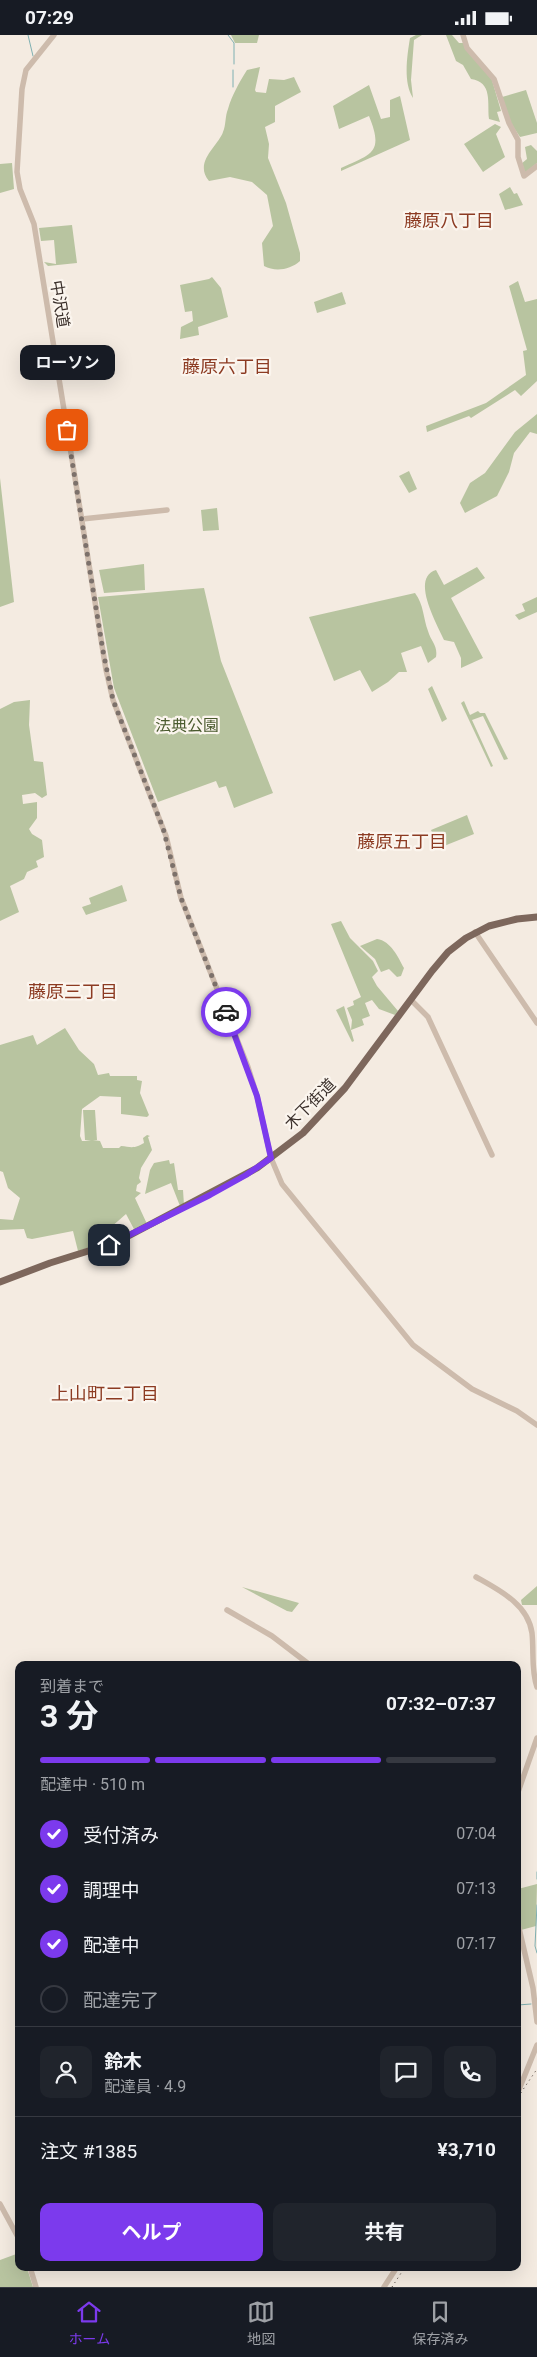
<!DOCTYPE html>
<html lang="ja">
<meta charset="utf-8">
<style>
:root{--surface:#171b24;--page:#20242c;--text:#f1f3f6;--muted:#9ea1a6;--line:#363941;--accent:#7c3aed}
body{margin:0;font-family:Roboto,"Noto Sans JP",sans-serif;background:var(--page);color:var(--text);height:100vh;display:flex;flex-direction:column;font-size:19px;white-space:nowrap}
*{box-sizing:border-box;margin:0}
p{font-size:16px;color:var(--muted)}
.icon{flex:none;width:28px;height:28px;fill:none;stroke:currentColor;stroke-width:2;stroke-linecap:round;stroke-linejoin:round}
.map{position:relative;flex:1;overflow:hidden}
.panel{position:absolute;left:15px;top:1626px;width:506px;height:610px;display:flex;flex-direction:column;background:var(--surface);border-radius:10px;box-shadow:0 5px 20px #0002}
.panel>*{flex:none}
.pin{position:absolute;display:grid;place-items:center;width:42px;height:42px;color:#fff;margin:-21px;border-radius:10px;box-shadow:0 2px 8px #0006}
.courier{position:absolute;display:grid;place-items:center;width:50px;height:50px;margin:-25px;border:4px solid #7c3aed;border-radius:50%;background:#fff;color:#222;box-shadow:0 1px 6px #0007}
.bubble{position:absolute;height:35px;border-radius:10px;background:var(--surface);box-shadow:0 5px 20px #0002;font-size:16px;font-weight:700;line-height:35px;text-align:center}
.overview em{font-style:normal;font-weight:700}
.overview div{display:flex;flex-direction:column-reverse}
.overview{display:flex;align-items:center;justify-content:space-between;height:85px;padding:0 25px}
h1{font-size:32px;font-weight:700;line-height:38px}
.bar{display:grid;grid-template-columns:repeat(4,1fr);gap:8px 5px;align-content:center;height:60px;padding:0 25px}
.bar i{height:6px;border-radius:4px;background:var(--line)}
.bar .current{background:var(--accent)}
.bar p{grid-column:span 4}
.line{display:flex;align-items:center;gap:12px;padding:0 25px;border-top:1px solid var(--line)}
.line div{flex:1}
.round{display:grid;place-items:center;flex:none;width:52px;height:52px;border-radius:10px;background:var(--page)}
ol{padding:0 25px;list-style:none}
li{display:flex;align-items:center;gap:15px;height:55px}
li p{margin-inline-start:auto}
li .icon{padding:5px;border-radius:50%;background:var(--accent);color:#fff;stroke-width:4}
li:last-child{color:var(--muted)}
li i{width:28px;height:28px;border:2px solid var(--line);border-radius:50%}
.action{display:flex;gap:10px;margin-top:auto;padding:10px 25px}
.action a{flex:1;height:58px;border-radius:10px;background:var(--accent);color:#fff;font-size:20px;font-weight:700;line-height:58px;text-align:center}
.action a+a{background:var(--page);color:var(--text)}
.status{display:flex;justify-content:space-between;align-items:center;height:35px;padding:0 25px;background:var(--surface);direction:ltr}
.status svg{height:14px;fill:currentColor}
.tabs{display:flex;justify-content:space-around;align-items:center;height:70px;border-top:1px solid var(--line);background:var(--surface);font-size:14px;color:var(--muted)}
.tabs a{display:grid;justify-items:center;gap:2px}
.tabs .current{color:var(--accent)}
.map>svg:first-child{display:block}
.green{fill:#b8c4a0}
.lines{fill:none;stroke-linecap:round;stroke-linejoin:round}
.stream{stroke:#7fb0b2;stroke-width:1}
.minor{stroke:#cdbbac;stroke-width:5.5}
.major{stroke:#7d675c;stroke-width:7}
.rail{stroke:#3b302b;stroke-width:1;stroke-dasharray:1 4;stroke-linecap:butt}
.done{stroke:#7c716b;stroke-width:5;stroke-dasharray:0 9}
.route{stroke:#7c3aed;stroke-width:6}
.labels{text-anchor:middle;dominant-baseline:central;stroke-width:4.5;stroke-linejoin:round;paint-order:stroke}
.street-label{font-size:16px;fill:#3b302b;stroke:#fbf5ee}
.park-label{font-size:16px;fill:#4a5a2e;stroke:#fbf5ee}
.neighbourhood-label{font-size:18px;fill:#8c3b22;stroke:#fbf5ee}
</style>
<div class="status"><b>07:29</b><svg viewBox="0 0 49 12"><path d="M0 12V9h3v3zM5 12V6h3v6zM10 12V3h3v9zM15 12V0h3v12zM26 1h20v11H26zM47 4h2v5h-2z"/></svg></div>
<div class="map">
<svg width="537" height="2252" viewBox="0 0 537 2252">
<rect width="100%" height="100%" fill="#f4ebe1"/>
<path class="green" d="M231,0H259L257,8H235Z
M416,0H422L414,5L411,45L413,63C403,48 407,21 410,3Z
M446,0H452L459,8H463L492,45L501,76L497,77L500,87L489,84C487,68 493,47 471,44L463,30L456,26Z
M260,32L255,55L256,57L266,58L269,44L284,45L294,42L301,57L275,71V87L265,92L269,109L268,123L286,168L300,218V226C290,235 275,237 264,231L262,208L273,191L267,160L252,147L230,142L209,146C193,127 219,110 223,97C226,90 225,81 228,74C232,60 239,48 247,35Z
M369,50L381,84L390,82V65L400,61L410,105L341,136V133C372,119 384,118 369,81L339,94L333,71Z
M526,55L537,88V98L520,102L510,87L502,62Z
M495,89L501,92L496,99L505,122L483,137L464,109Z
M531,110L537,116V128L525,138L521,129L527,124L525,112Z
M12,128L14,154L0,158V129Z
M510,152L514,159L517,158L523,170L505,175L499,159Z
M72,190L77,228L48,231L44,227L56,229L54,205L41,206L39,193Z
M212,242L221,253L228,282L198,292L199,300L180,304L181,292L193,286L192,276L185,277L180,250L209,244Z
M518,246L525,267L537,264V346L521,361L515,355L471,383L469,381L427,397L426,391L486,368L526,340L523,316L527,315L509,251Z
M342,257L346,269L317,278L314,267Z
M537,379V399L530,397L514,418L509,437L497,461L465,478L460,468L470,448L485,438L515,397Z
M409,436L417,454L409,458L399,441Z
M0,443L14,567L0,572Z
M217,473L219,495L203,496L201,475Z
M144,529L145,555L104,558L99,535Z
M477,532L485,543L451,563L483,623L461,633V623L454,607L444,605C437,589 410,543 436,535L444,550Z
M204,553L221,626L273,758L234,773L226,751L219,753L216,746L158,767L114,653L98,562Z
M415,558C424,570 423,583 428,596C431,607 438,610 436,622L428,628L421,611L401,618L407,637H399L388,647L372,657L360,635L334,646L309,582Z
M537,562V577L519,585L515,580L525,576L522,569Z
M432,651L447,684L442,687L428,654Z
M30,665L29,690L34,726L43,727L47,760L42,763L35,758L22,760L23,769L37,767V783L29,794L32,799L42,805L44,822L36,826L38,832L27,837L24,844L10,851L19,877L0,886V674L14,667Z
M464,666L470,680L478,676L480,678H485L508,724L504,725L483,681L472,685L493,731L491,732L461,668Z
M467,780L474,799L439,813L431,795Z
M122,850L127,866L86,880L82,872L91,869L89,863Z
M341,886L350,903L373,926L378,936L372,942L377,951L398,976L395,980L379,974L372,965L365,968L370,981L362,984L364,990L351,995L352,985L347,973L354,970L353,966L361,962L331,889Z
M377,904C391,906 398,922 404,933L401,941L397,942L389,934L381,937L375,924L360,911Z
M344,971L354,1006L352,1007L336,975Z
M65,993L79,1015L94,1029L98,1040L109,1038L110,1041H137V1045L142,1046L140,1058L149,1080L147,1082L121,1079V1062L100,1061L82,1074L80,1101L82,1106H91L85,1105L83,1075H95L97,1105H93L100,1106L103,1113H119L121,1111C131,1112 134,1114 144,1108L143,1103L147,1100L150,1101L148,1102L152,1115L141,1133L139,1143L141,1147L137,1150L136,1156L141,1158L135,1163L147,1189L135,1196L126,1179L110,1193V1200L115,1204L78,1216L73,1196L32,1204L27,1203L24,1194L0,1195V1184L13,1185L20,1163L8,1153L3,1137L0,1136V1010L33,1000L37,1010Z
M169,1125L170,1129L174,1128L178,1155H183L184,1170L180,1171L171,1148L145,1159L150,1135L154,1128Z
M537,1551V1570H522L521,1565Z
M242,1552L299,1568L292,1577L287,1576Z
M537,1849L536,1891L521,1895L518,1879V1854Z
M19,2218V2232L27,2233L33,2252H0V2225Z"/>
<g class="lines">
<path class="stream" d="M28,0L33,21
M228,0L234,8V29
M233,52V35
M537,1837V1844
M537,1870L535,1911L537,1918
M518,1970L531,1969"/>
<path class="minor" d="M54,0L26,35L22,54L17,137L20,154L34,189L106,635L113,665L166,801L181,863L248,1032L257,1061L271,1123L282,1149L413,1310L472,1354L517,1376L537,1390
M463,0L467,13L494,44L509,88L518,105V122L524,141L537,131
M82,484L167,475
M475,897L537,988
M411,965L428,982L492,1120
M476,1542C499,1555 528,1569 532,1598C534,1617 531,1635 537,1652
M227,1575L272,1601L310,1630
M518,1757L537,1703
M518,1889L533,1953L537,1987
M518,2057L537,2010
M0,2169L19,2204
M30,2232L36,2252
M384,2252L397,2232"/>
<path class="major" d="M0,1247L50,1228L117,1207L257,1133L303,1098L345,1053L432,936L448,917L466,903L489,891L517,884L537,882"/>
<path class="rail" d="M518,2062L537,2034
M392,2252L405,2232"/>
</g>
<g class="lines">
<path class="done" d="M67,395L103,616L113,665L163,793L181,863L226,977"/>
<path class="route" d="M109,1210L210,1160L246,1140L271,1123L257,1061L226,977"/>
</g>
<g class="labels">
<g class="street-label">
<text transform="translate(60 269) rotate(81)">中沢道</text>
<text transform="translate(310 1069) rotate(-45)">木下街道</text>
</g>
<g class="park-label">
<text x="187" y="690">法典公園</text>
</g>
<g class="neighbourhood-label">
<text x="449" y="185">藤原八丁目</text>
<text x="227" y="331">藤原六丁目</text>
<text x="402" y="806">藤原五丁目</text>
<text x="73" y="956">藤原三丁目</text>
<text x="105" y="1358">上山町二丁目</text>
</g>
</g>
</svg>
<div class="pin" style="left:67px;top:395px;background:#ea580c"><svg class="icon" aria-label="bag" viewBox="0 0 24 24"><path d="M5 8h14l-1 12H6zM9 8a3 3 0 0 1 6 0"/></svg></div>
<div class="pin" style="left:109px;top:1210px;background:#1f2937"><svg class="icon" aria-label="home" viewBox="0 0 24 24"><path d="M3 11l9-7 9 7M6 9v11h12V9"/></svg></div>
<div class="courier" style="left:226px;top:977px"><svg class="icon" aria-label="car" viewBox="0 0 24 24"><path d="M5 17H2v-5l4-1 3-4h7l3 4 3 1v5h-3M9 17h6M6 11h13"/><circle cx="7" cy="17" r="2"/><circle cx="17" cy="17" r="2"/></svg></div>
<div class="bubble" style="left:20px;top:310px;width:95px">ローソン</div>
<section class="panel">
<div class="overview"><div><h1>3 分</h1><p>到着まで</p></div><em>07:32–07:37</em></div>
<div class="bar"><i class="current"></i><i class="current"></i><i class="current"></i><i></i><p>配達中 · 510 m</p></div>
<ol>
<li><svg class="icon" aria-label="check" viewBox="0 0 24 24"><path d="M5 12l5 5 9-10"/></svg>受付済み<p>07:04</p></li>
<li><svg class="icon" aria-label="check" viewBox="0 0 24 24"><path d="M5 12l5 5 9-10"/></svg>調理中<p>07:13</p></li>
<li><svg class="icon" aria-label="check" viewBox="0 0 24 24"><path d="M5 12l5 5 9-10"/></svg>配達中<p>07:17</p></li>
<li><i></i>配達完了</li>
</ol>
<div class="line" style="height:90px"><a class="round"><svg class="icon" aria-label="person" viewBox="0 0 24 24"><circle cx="12" cy="8" r="4"/><path d="M4 21q1-7 8-7t8 7"/></svg></a><div><b>鈴木</b><p>配達員 · 4.9</p></div><a class="round"><svg class="icon" aria-label="chat" viewBox="0 0 24 24"><path d="M4 5h16v11H9l-5 4z"/></svg></a><a class="round"><svg class="icon" aria-label="phone" viewBox="0 0 24 24"><path d="M5 4h4l2 5-3 2q2 4 5 5l2-3 5 2v4C11 20 4 13 5 4z"/></svg></a></div>
<div class="line" style="height:65px"><div>注文 #1385</div><b>¥3,710</b></div>
<div class="action"><a>ヘルプ</a><a>共有</a></div>
</section>
</div>
<nav class="tabs">
<a class="current"><svg class="icon" aria-label="home" viewBox="0 0 24 24"><path d="M3 11l9-7 9 7M6 9v11h12V9"/></svg>ホーム</a>
<a><svg class="icon" aria-label="map" viewBox="0 0 24 24"><path d="M3 6l6-2 6 2 6-2v14l-6 2-6-2-6 2zM9 4v14M15 6v14"/></svg>地図</a>
<a><svg class="icon" aria-label="saved" viewBox="0 0 24 24"><path d="M7 4h10v16l-5-4-5 4z"/></svg>保存済み</a>
</nav>
